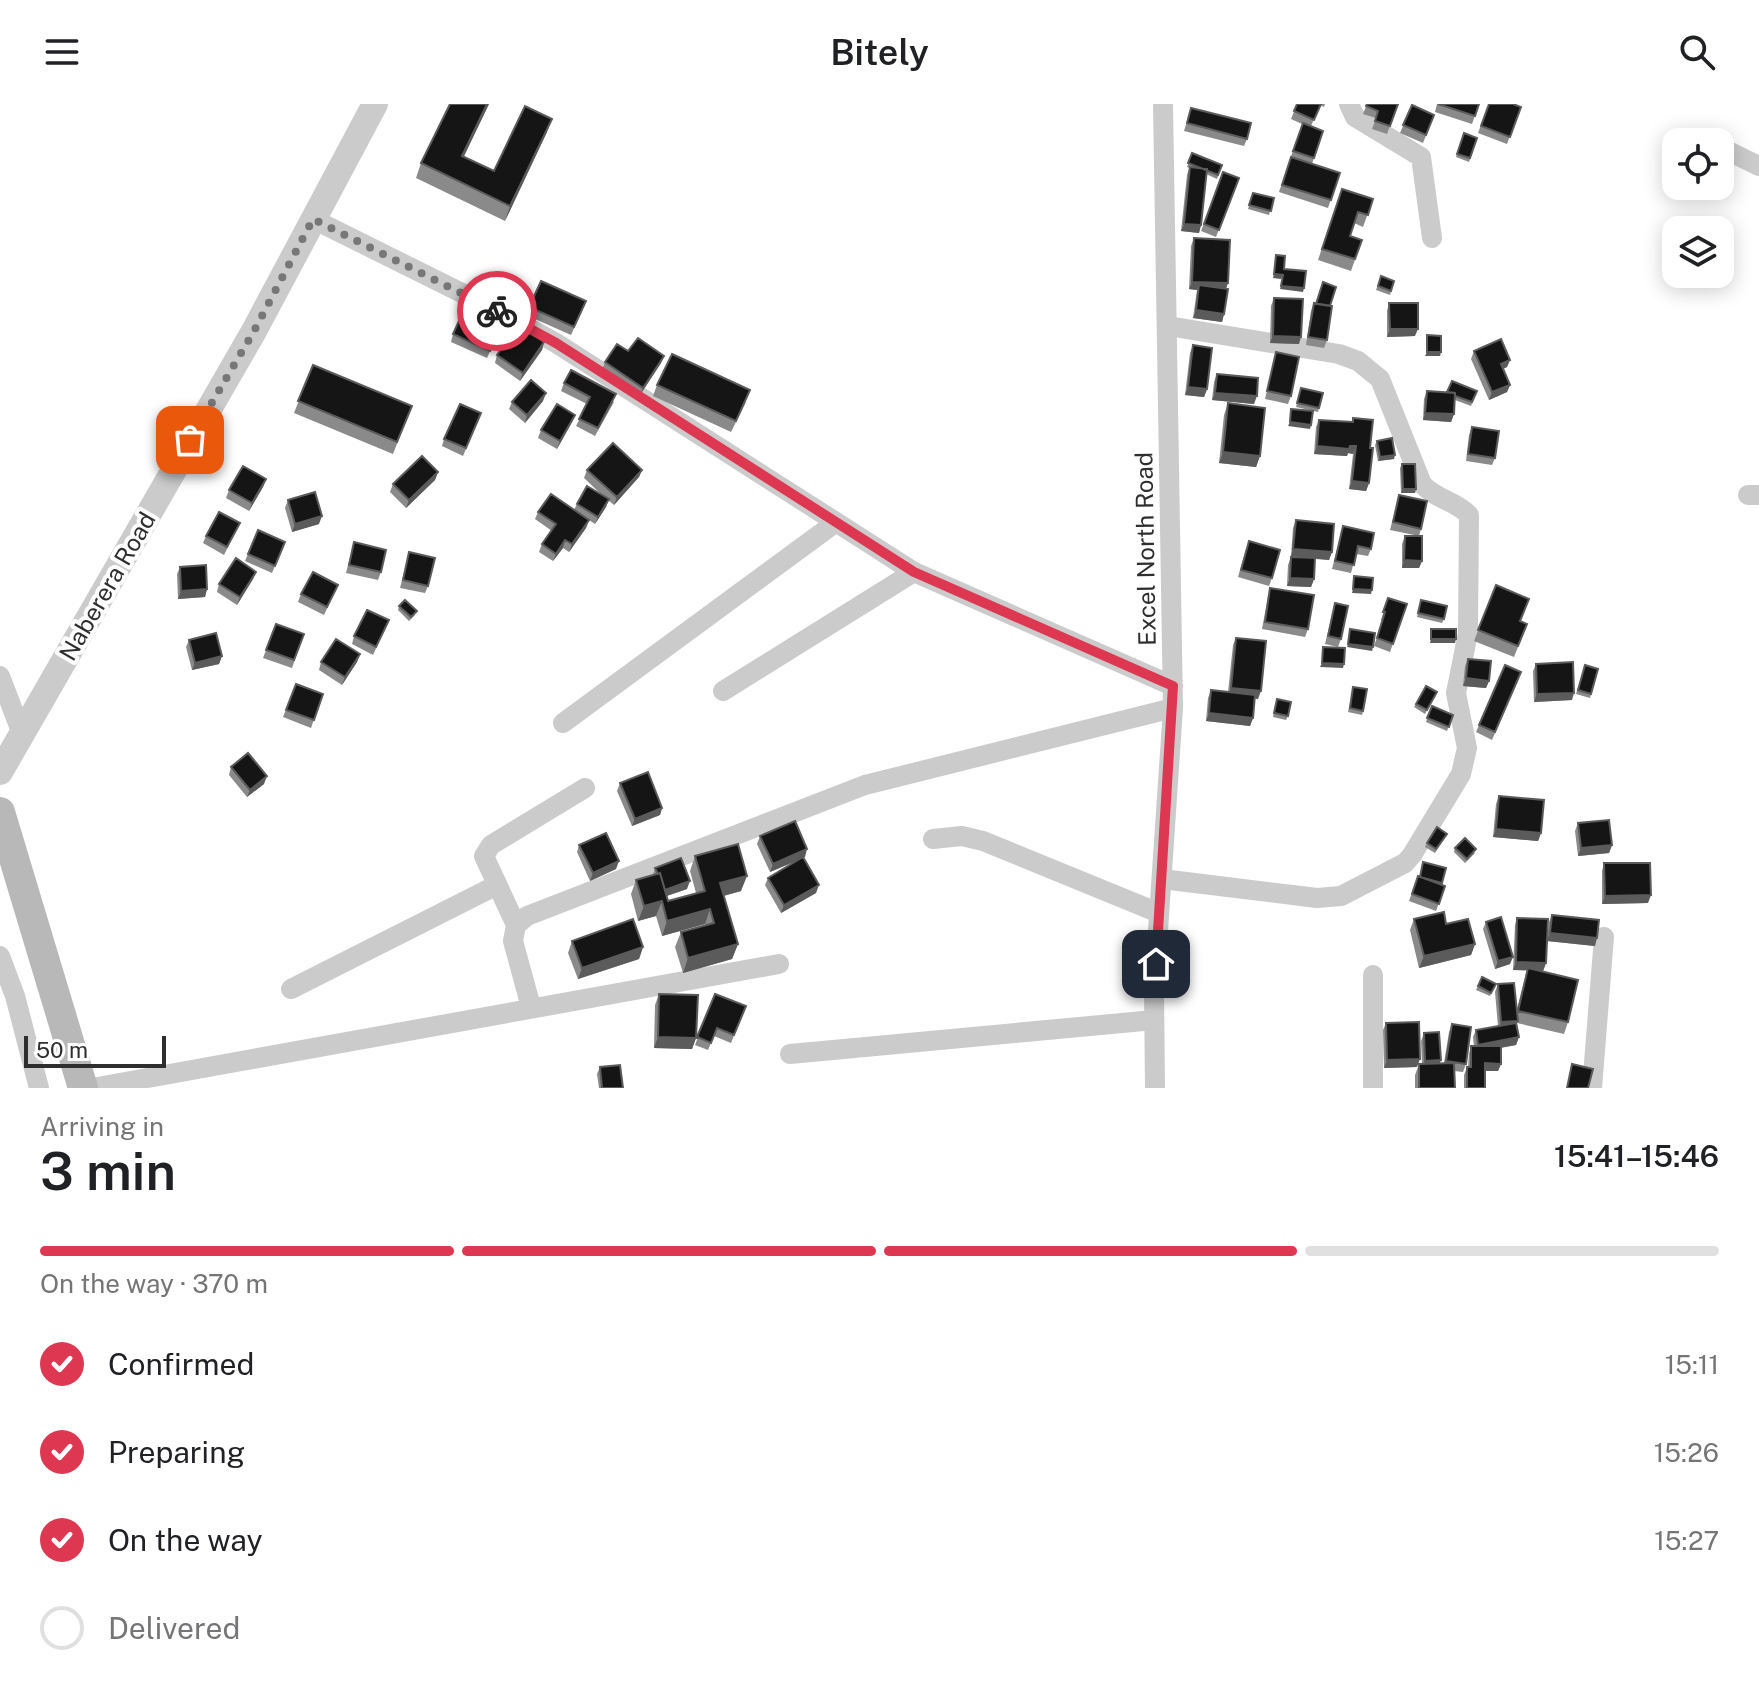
<!DOCTYPE html>
<meta charset="utf-8">
<style>
:root{--surface:#fff;--page:#f6f6f6;--text:#202124;--muted:#757577;--line:#e0e0e0;--accent:#de3752}
body{margin:0;font-family:"Public Sans",sans-serif;background:var(--page);color:var(--text);height:100vh;display:flex;flex-direction:column;font-size:30px;white-space:nowrap}
*{box-sizing:border-box;margin:0}
p{font-size:26px;color:var(--muted)}
.icon{flex:none;width:44px;height:44px;fill:none;stroke:currentColor;stroke-width:2;stroke-linecap:round;stroke-linejoin:round}
.map{position:relative;height:984px;overflow:hidden}
.sheet{display:flex;flex-direction:column;background:var(--surface);flex:1}
.sheet>*{flex:none}
.controls{position:absolute;left:1662px;top:24px;display:grid;gap:16px}
.controls a{display:grid;place-items:center;width:72px;height:72px;border-radius:16px;background:var(--surface);box-shadow:0 4px 20px #0003;font-size:40px}
.scale{position:absolute;left:24px;bottom:20px;width:142px;box-sizing:border-box;padding-left:8px;border:4px solid #2e2e2e;border-top:0;font-size:22px;line-height:28px;white-space:nowrap;color:#2e2e2e;-webkit-text-stroke:6px #fff;paint-order:stroke}
.pin{position:absolute;display:grid;place-items:center;width:68px;height:68px;color:#fff;margin:-34px;border-radius:16px;box-shadow:0 4px 12px #0006}
.courier{position:absolute;display:grid;place-items:center;width:80px;height:80px;margin:-40px;border:6px solid #de3752;border-radius:50%;background:#fff;color:#222;box-shadow:0 2px 10px #0007}
.summary em{font-style:normal;font-weight:600}
.summary div{display:flex;flex-direction:column-reverse}
.summary{display:flex;align-items:center;justify-content:space-between;height:136px;padding:0 40px}
h1{font-size:52px;font-weight:600;line-height:60px}
.bar{display:grid;grid-template-columns:repeat(4,1fr);gap:12px 8px;align-content:center;height:96px;padding:0 40px}
.bar i{height:10px;border-radius:6px;background:var(--line)}
.bar .on{background:var(--accent)}
.bar p{grid-column:span 4}
ol{padding:0 40px;list-style:none}
li{display:flex;align-items:center;gap:24px;height:88px}
li p{margin-inline-start:auto}
li .icon{padding:8px;border-radius:50%;background:var(--accent);color:#fff;stroke-width:4}
li:last-child{color:var(--muted)}
li i{width:44px;height:44px;border:4px solid var(--line);border-radius:50%}
header{display:flex;justify-content:space-between;align-items:center;height:104px;padding:0 40px;background:var(--surface);font-size:36px;font-weight:600}
.map>svg:first-child{display:block}
.lines{fill:none;stroke-linecap:round;stroke-linejoin:round}
.minor{stroke:#cbcbcb;stroke-width:20}
.tertiary{stroke:#cbcbcb;stroke-width:26}
.secondary{stroke:#b8b8b8;stroke-width:30}
.wall{fill:#8a8a8a}
.shaded-wall{fill:#5b5b5b}
.building{fill:#151515;stroke:#5b5b5b;stroke-width:2}
.done{stroke:#777;stroke-width:8;stroke-dasharray:0 14.4}
.route{stroke:#de3752;stroke-width:10}
.labels{text-anchor:middle;dominant-baseline:central;stroke-width:8;stroke-linejoin:round;paint-order:stroke}
.street-label{font-size:24px;fill:#2e2e2e;stroke:#fff}
</style>
<header><svg class="icon" aria-label="menu" viewBox="0 0 24 24"><path d="M4 6h16M4 12h16M4 18h16"/></svg>Bitely<svg class="icon" aria-label="search" viewBox="0 0 24 24"><circle cx="10" cy="10" r="6"/><path d="M15 15l6 6"/></svg></header>
<div class="map">
<svg width="1759" height="984" viewBox="0 0 1759 984">
<rect width="100%" height="100%" fill="#fff"/>
<g class="lines">
<path class="minor" d="M1349,0L1355,13L1421,53L1432,134
M1720,43L1759,62
M313,115L498,207L556,239L914,468L1173,582
M1748,391H1759
M0,572L22,630
M723,587L914,468
M563,619L835,419
M933,735L962,732L983,737L1159,809
M1162,775L1317,794L1341,792L1405,759L1412,751L1461,670L1467,644L1456,589L1468,529L1469,411C1456,397 1435,395 1422,380L1380,275L1358,257L1339,250L1168,222
M516,821L484,752L491,741L585,684
M0,852L15,892L39,984
M1373,871V984
M291,885L497,781
M531,903L513,837L516,821L527,812L865,681L1173,604
M790,950L1154,916
M92,984L779,860
M1155,984L1154,886L1173,604L1163,0
M1592,984L1604,833"/>
<path class="tertiary" d="M0,668L254,227L375,0"/>
<path class="secondary" d="M0,708L83,984"/>
</g>
<path class="wall" d="M489,0L463,53L494,67L552,15L546,30L505,117L416,74L421,59Z
M1297,0H1325L1324,3L1320,1L1311,22L1323,27L1312,60L1340,69L1328,104L1279,88L1302,20L1291,15Z
M1367,0H1398L1387,30L1372,25L1376,14L1363,10Z
M1437,0H1479L1472,20L1435,8Z
M1489,0L1521,3L1507,40L1478,29Z
M1412,1L1434,11L1423,39L1400,29Z
M1191,4L1247,35L1244,42L1184,27Z
M1464,29L1477,34L1469,58L1456,53Z
M1192,49L1222,61L1217,75L1206,70L1201,121L1199,129L1181,127L1187,71L1189,64L1187,63Z
M1223,68L1239,74L1216,133L1201,127Z
M1342,85L1373,95L1363,123L1354,119L1350,132L1362,136L1351,167L1318,156Z
M1253,89L1274,94L1269,111L1248,105Z
M1194,134L1228,179L1226,185L1224,210L1222,218L1193,214L1197,186L1189,185L1191,142Z
M1381,172L1394,177L1390,191L1376,186Z
M1274,194L1299,240L1270,239L1271,202Z
M1314,199L1330,202L1327,236L1324,244L1306,241L1311,207Z
M1389,199L1415,232L1387,233V207Z
M529,203L583,205L571,231L526,211Z
M500,224L487,254L451,238L453,230Z
M544,238L542,246L520,277L495,259L497,251Z
M1193,241L1207,285L1204,293L1185,291L1190,249Z
M628,247L661,259L640,291L602,266L605,258Z
M1474,247L1510,256L1507,263L1503,265L1510,281L1507,288L1489,296L1471,255Z
M1276,248L1291,292L1288,300L1265,295Z
M313,261L412,302L393,350L294,309Z
M1217,270L1254,300L1212,296L1214,278Z
M564,279L614,298L595,332L576,322L587,300L561,287Z
M657,281L746,298L731,328L653,292Z
M1301,284L1323,289L1318,308L1296,303Z
M1427,287L1447,288L1477,287L1471,302L1455,296L1454,310L1451,318L1423,316L1424,295Z
M543,297L525,319L509,305L512,298Z
M1228,299L1260,352L1256,363L1219,359L1224,311Z
M575,311L572,318L557,345L538,334L541,326Z
M1353,314L1370,344L1369,379L1366,387L1349,385L1353,350L1348,349L1347,352L1314,350L1316,323L1319,316L1352,318Z
M478,317L463,352L442,342L444,335Z
M1472,323L1495,354L1492,361L1466,357L1469,331Z
M1377,337L1394,355L1378,357L1375,341Z
M1402,360L1415,389H1401L1400,364Z
M587,366H642L639,373L614,401L608,396L606,403L595,420L589,416L586,424L569,448L563,444L553,457L539,448L542,440L552,427L535,415L538,408L574,406L577,400L604,393L584,374Z
M438,368L435,376L406,404L390,388L393,380Z
M266,375L263,383L249,407L226,394L229,386Z
M1399,391L1421,425L1419,432L1390,426Z
M288,396L319,420L292,428L285,404Z
M1296,416L1332,448L1329,456L1315,455L1314,475L1311,483L1287,482L1288,461L1291,453L1302,454L1291,452L1293,424Z
M240,419L224,451L203,439L206,432Z
M1343,422L1371,445L1368,452L1356,450L1351,469L1332,465Z
M258,426L285,438L272,469L245,457Z
M1405,432L1422,457L1419,464H1402V440Z
M354,438L381,468L378,476L346,469Z
M1246,445L1272,474L1269,482L1238,473Z
M409,448L428,482L425,489L400,484Z
M180,463L207,485L205,493L178,495L177,470Z
M256,468L253,475L237,501L217,488L219,480Z
M338,481L324,511L298,498L301,490Z
M1496,481L1521,518L1527,520L1514,553L1474,537Z
M1270,484L1308,525L1305,533L1262,525L1268,492Z
M1388,494L1407,500L1390,548L1374,542L1383,516H1381Z
M1335,499L1341,535L1338,543L1325,540Z
M1420,500L1444,515L1442,519L1417,513Z
M399,502L415,511L409,517L398,506Z
M389,516L373,551L352,540L354,532Z
M276,520L304,530L292,564L263,554Z
M1236,534L1258,595L1255,594L1253,614L1250,622L1206,617L1208,594L1211,586L1228,588L1233,541Z
M189,536L222,552L219,560L192,566L186,543Z
M360,550L357,558L342,581L319,566L321,558Z
M1468,555L1489,577L1486,584L1463,582L1465,562Z
M1536,560L1572,596L1534,598L1533,567Z
M1585,561L1598,565L1590,594L1576,590Z
M1518,576L1492,636L1476,628L1479,621Z
M296,580L323,590L311,624L283,613Z
M1353,583L1363,607L1362,611L1348,608Z
M1437,588L1425,610L1414,603L1416,600Z
M1277,595L1288,612L1286,616L1273,613Z
M1432,602L1453,611L1447,627L1426,618Z
M231,663L264,680L247,693L229,671Z
M620,679L662,704L660,711L632,722L617,687Z
M1499,692L1541,729L1538,737L1493,733L1496,700Z
M1578,719L1612,741L1609,749L1578,752L1575,727Z
M760,732L805,753L803,754L816,789L781,809L765,781L768,774L801,755L770,768L757,740Z
M1445,734L1435,749L1425,743L1427,739Z
M579,741L616,765L590,777L577,748Z
M1455,744L1475,749L1465,759L1454,748Z
M695,752L741,787L724,792L738,840L732,855L683,869L675,843L681,828L705,822V820L662,832L656,812L638,817L631,790L636,776L653,771L655,764L687,785L666,792L668,797L696,789L690,767Z
M1604,759L1648,799L1602,800V767Z
M1446,764L1442,781L1445,782L1436,807L1409,797L1418,772Z
M1552,811L1595,842L1547,837L1549,818Z
M1517,814L1546,859L1543,867H1539L1568,918L1564,930L1517,919L1519,933L1516,941L1501,944V960L1498,967H1485V984H1464V971L1467,963H1468L1469,950L1471,942H1474L1473,933L1476,926L1498,922L1495,888L1498,880L1517,905L1527,866H1513L1515,821Z
M1414,815L1446,820L1475,840L1471,851L1419,864L1410,826Z
M1486,818L1510,860L1495,865L1483,825Z
M572,837L643,843L639,855L578,875L568,849Z
M1482,873L1496,880L1490,892L1476,886Z
M659,890L696,934L692,945L654,944L655,901Z
M715,890L746,902L731,939L714,932L708,946L695,941Z
M1386,919L1417,963L1384,964L1383,926Z
M1452,920L1466,960L1463,968L1454,967L1455,984H1415V971L1419,960L1422,959L1421,937L1424,929L1440,959H1444L1449,928Z
M600,963L623,984H599L597,970Z"/>
<path class="shaded-wall" d="M487,0H489L457,67L462,52Z
M552,15L546,30L505,117L510,102Z
M1184,120L1201,121L1199,129L1181,127Z
M1274,170L1283,171L1281,175L1273,174Z
M1192,178L1228,179L1225,187L1199,181L1197,186L1189,185Z
M1281,182L1304,184L1303,188L1280,185Z
M1196,206L1224,210L1222,218L1193,214Z
M1390,225H1418L1415,232L1387,233Z
M1273,232L1301,233L1299,240L1270,239Z
M544,238L542,246L520,277L523,269Z
M1427,248H1441L1440,252H1425Z
M664,252L661,259L640,291L643,284Z
M1510,256L1507,263L1498,267L1501,260Z
M1510,281L1507,288L1489,296L1492,288Z
M1188,283L1207,285L1204,293L1185,291Z
M546,289L543,297L525,319L527,311Z
M1215,289L1257,292L1254,300L1212,296Z
M1425,309L1454,310L1451,318L1423,316Z
M575,311L572,318L557,345L560,337Z
M1290,318L1311,321L1310,325L1288,322Z
M1317,342H1356L1353,350L1348,349L1347,352L1314,350Z
M1223,348L1260,352L1256,363L1219,359Z
M1395,351L1394,355L1378,357L1380,353Z
M642,366L639,373L614,401L617,393Z
M438,368L435,376L406,404L409,396Z
M266,375L263,383L249,407L252,399Z
M1352,377L1369,379L1366,387L1349,385Z
M1403,385H1416L1415,389H1401Z
M609,395L606,403L595,420L598,413Z
M322,412L319,420L292,428L295,420Z
M589,416L586,424L569,448L572,440Z
M565,436L563,444L553,457L556,450Z
M1293,445L1332,448L1329,456L1291,452Z
M1404,456L1422,457L1419,464H1402Z
M256,468L253,475L237,501L240,493Z
M1290,474L1314,475L1311,483L1287,482Z
M207,485L205,493L178,495L181,487Z
M1353,485L1372,486L1371,490L1352,489Z
M1431,535H1456L1455,539H1430Z
M1348,540L1373,543L1372,547L1347,543Z
M360,550L357,558L342,581L345,573Z
M222,552L219,560L192,566L195,559Z
M1322,559L1344,560L1343,564L1320,563Z
M1466,574L1489,577L1486,584L1463,582Z
M1231,584L1261,587L1258,595L1228,591Z
M1574,589L1572,596L1534,598L1537,590Z
M1209,609L1253,614L1250,622L1206,617Z
M267,672L264,680L247,693L250,686Z
M662,704L660,711L632,722L635,715Z
M1496,725L1541,729L1538,737L1493,733Z
M1612,741L1609,749L1578,752L1581,744Z
M807,745L805,753L770,768L773,760Z
M619,757L616,765L590,777L593,769Z
M747,772L741,787L715,794L720,779Z
M690,777L687,785L661,794L664,786Z
M819,781L816,789L781,809L784,801Z
M1651,791L1648,799L1602,800L1605,792Z
M662,797L656,812L638,817L644,802Z
M710,805L705,820L662,832L667,817Z
M1550,829L1597,834L1595,842L1547,837Z
M738,840L732,855L683,869L688,854Z
M1475,840L1471,851L1419,864L1424,852Z
M643,843L639,855L578,875L582,864Z
M1513,853L1510,860L1495,865L1498,857Z
M1516,858L1546,859L1543,867L1513,866Z
M1518,917L1515,924L1499,926L1501,918Z
M658,933L696,934L692,945L654,944Z
M1519,933L1516,941L1475,948L1478,941Z
M1420,955L1417,963L1384,964L1387,956Z
M1441,956L1438,964L1422,965L1425,957Z
M1485,959L1501,960L1498,967H1483Z"/>
<path class="building" d="M450,0H487L462,52L494,67L525,2L552,15L510,102L421,59Z
M1297,0H1321L1314,16L1294,7Z
M1367,0H1398L1390,22L1375,17L1378,7L1366,2Z
M1438,0H1479L1475,12Z
M1489,0H1513L1521,3L1510,33L1481,22Z
M1412,1L1434,11L1426,31L1403,21Z
M1191,4L1251,19L1247,35L1187,19Z
M1303,19L1323,27L1314,54L1293,47Z
M1464,29L1477,34L1470,54L1457,50Z
M1192,49L1222,61L1218,71L1188,59Z
M1291,53L1340,69L1331,96L1282,81Z
M1190,63L1207,65L1201,121L1184,120Z
M1223,68L1239,74L1219,126L1204,120Z
M1342,85L1373,95L1368,111L1358,108L1350,132L1362,136L1355,155L1322,145Z
M1253,89L1274,94L1271,107L1249,101Z
M1194,134L1230,136L1228,179L1192,178Z
M1276,151L1285,152L1284,165L1306,167L1304,184L1281,182L1283,171L1274,170Z
M1381,172L1394,177L1391,187L1378,182Z
M541,177L586,197L574,223L529,203Z
M1323,178L1336,183L1330,202L1316,200Z
M1199,181L1228,185L1224,210L1196,206Z
M1274,194L1303,195L1301,233L1273,232Z
M1314,199L1332,202L1327,236L1308,233Z
M1389,199H1418V225H1390Z
M463,208L500,224L490,247L453,230Z
M519,220L544,238L523,269L497,251Z
M1427,231L1441,232V248H1427Z
M638,234L664,252L643,284L605,258L617,240L628,247Z
M1501,235L1510,256L1501,260L1510,281L1492,288L1474,247Z
M1193,241L1212,244L1207,285L1188,283Z
M1276,248L1299,253L1291,292L1267,287Z
M672,250L750,286L736,317L657,281Z
M313,261L412,302L397,338L298,297Z
M571,266L616,290L598,324L579,315L590,293L564,279Z
M1217,270L1258,274L1257,292L1215,289Z
M531,276L546,289L527,311L512,298Z
M1452,277L1477,287L1472,298L1455,292V289L1447,288Z
M1301,284L1323,289L1319,304L1297,299Z
M1427,287L1455,289L1454,310L1425,309Z
M1228,299L1265,304L1260,352L1223,348Z
M460,300L481,309L466,344L444,335Z
M557,300L575,311L560,337L541,326Z
M1291,305L1313,307L1311,321L1290,318Z
M1353,314L1373,316L1370,344H1373L1369,379L1352,377L1356,342H1350L1349,345L1317,342L1319,316L1353,318Z
M1472,323L1499,327L1495,354L1468,350Z
M1392,334L1395,351L1380,353L1377,337Z
M613,339L642,366L617,393L587,366Z
M422,352L438,368L409,396L393,380Z
M1402,360H1415L1416,385H1403Z
M243,362L266,375L252,399L229,386Z
M587,382L609,395L598,413L577,400Z
M315,388L322,412L295,420L288,396Z
M551,390L589,416L572,440L565,436L556,450L542,440L556,420L538,408Z
M1399,391L1427,397L1421,425L1393,418Z
M219,408L240,419L227,443L206,432Z
M1296,416L1334,420L1332,448L1293,445Z
M1343,422L1374,429L1371,445L1358,442L1354,461L1335,457Z
M258,426L285,438L275,462L248,450Z
M1405,432H1422V457L1404,456Z
M1249,437L1280,446L1272,474L1241,466Z
M354,438L386,446L381,468L349,461Z
M409,448L435,454L428,482L403,476Z
M1291,453L1315,454L1314,475L1290,474Z
M236,454L256,468L240,493L219,480Z
M206,461L207,485L181,487L180,463Z
M313,468L338,481L327,503L301,490Z
M1354,472L1373,474L1372,486L1353,485Z
M1496,481L1529,495L1520,517L1527,520L1518,542L1478,526Z
M1270,484L1314,491L1308,525L1265,518Z
M1388,494L1407,500L1393,540L1377,534L1385,508H1383Z
M405,496L417,507L411,513L399,502Z
M1421,496L1447,502L1444,515L1418,509Z
M1335,499L1348,502L1341,535L1328,532Z
M367,506L389,516L376,543L354,532Z
M276,520L304,530L294,556L266,546Z
M1350,525L1375,529L1373,543L1348,540Z
M1431,525H1456V535H1431Z
M216,529L222,552L195,559L189,536Z
M1236,534L1266,537L1261,587L1231,584Z
M336,535L360,550L345,573L321,558Z
M1323,543L1345,544L1344,560L1322,559Z
M1468,555L1491,557L1489,577L1466,574Z
M1573,558L1574,589L1537,590L1536,560Z
M1505,561L1521,568L1495,628L1479,621Z
M1585,561L1598,565L1591,590L1578,586Z
M296,580L323,590L314,616L286,606Z
M1426,582L1437,588L1427,606L1416,600Z
M1353,583L1367,585L1363,607L1350,604Z
M1211,586L1255,591L1253,614L1209,609Z
M1277,595L1291,598L1288,612L1274,609Z
M1432,602L1453,611L1449,623L1427,614Z
M248,649L267,672L250,686L231,663Z
M648,668L662,704L635,715L620,679Z
M1499,692L1544,696L1541,729L1496,725Z
M1609,716L1612,741L1581,744L1578,719Z
M795,717L807,745L773,760L760,732Z
M1437,723L1447,730L1436,745L1427,739Z
M606,729L619,757L593,769L579,741Z
M1465,734L1476,745L1467,755L1455,744Z
M738,740L747,772L720,779L738,840L688,854L681,828L714,819L710,805L667,817L662,797L644,802L636,776L660,769L668,797L705,787L695,752Z
M803,753L819,781L784,801L768,774Z
M681,754L690,777L665,786L660,769L658,770L655,764Z
M1423,758L1446,764L1442,779L1420,773Z
M1604,759H1650L1651,791L1605,792Z
M1418,772L1445,782L1439,800L1412,790Z
M1444,808L1446,820L1468,815L1475,840L1424,852L1414,815Z
M1552,811L1599,816L1597,834L1550,829Z
M1501,813L1513,853L1498,857L1486,818Z
M1517,814L1548,815L1546,859L1516,858Z
M633,815L643,843L582,864L572,837Z
M1528,864L1578,876L1568,918L1518,907Z
M1482,873L1496,880L1491,889L1478,882Z
M1514,879L1518,917L1501,918L1498,880Z
M659,890L698,891L696,934L658,933Z
M715,890L746,902L734,931L717,924L711,939L697,933Z
M1419,918L1420,955L1387,956L1386,919Z
M1516,919L1519,933L1478,941L1476,926Z
M1452,920L1471,923L1466,960L1446,957Z
M1439,928L1441,956L1425,957L1424,929Z
M1471,942H1501V960L1485,959V984H1467V963H1471Z
M1454,959L1455,984H1419V960Z
M1572,960L1593,965L1588,984H1567Z
M620,961L623,984H602L600,963Z"/>
<g class="lines">
<path class="done" d="M190,336L254,227L313,115L497,207"/>
<path class="route" d="M497,207L556,239L914,468L1173,582L1156,860"/>
</g>
<g class="labels">
<g class="street-label">
<text transform="translate(1145 445) rotate(-91)">Excel North Road</text>
<text transform="translate(107 482) rotate(-60)">Naberera Road</text>
</g>
</g>
</svg>
<div class="controls">
<a><svg class="icon" aria-label="locate" viewBox="0 0 24 24"><circle cx="12" cy="12" r="6"/><path d="M12 2v4M12 18v4M2 12h4M18 12h4"/></svg></a>
<a><svg class="icon" aria-label="layers" viewBox="0 0 24 24"><path d="M12 4l9 5-9 5-9-5zM3 14l9 5 9-5"/></svg></a>
</div>
<div class="scale">50 m</div>
<div class="pin" style="left:190px;top:336px;background:#ea580c"><svg class="icon" aria-label="bag" viewBox="0 0 24 24"><path d="M5 8h14l-1 12H6zM9 8a3 3 0 0 1 6 0"/></svg></div>
<div class="pin" style="left:1156px;top:860px;background:#1f2937"><svg class="icon" aria-label="home" viewBox="0 0 24 24"><path d="M3 11l9-7 9 7M6 9v11h12V9"/></svg></div>
<div class="courier" style="left:497px;top:207px"><svg class="icon" aria-label="bike" viewBox="0 0 24 24"><circle cx="6" cy="16" r="4"/><circle cx="18" cy="16" r="4"/><path d="M6 16l4-8h5l3 8M10 8l3 8H6M13 5h3"/></svg></div>
</div>
<section class="sheet">
<div class="summary"><div><h1>3 min</h1><p>Arriving in</p></div><em>15:41–15:46</em></div>
<div class="bar"><i class="on"></i><i class="on"></i><i class="on"></i><i></i><p>On the way · 370 m</p></div>
<ol>
<li><svg class="icon" aria-label="check" viewBox="0 0 24 24"><path d="M5 12l5 5 9-10"/></svg>Confirmed<p>15:11</p></li>
<li><svg class="icon" aria-label="check" viewBox="0 0 24 24"><path d="M5 12l5 5 9-10"/></svg>Preparing<p>15:26</p></li>
<li><svg class="icon" aria-label="check" viewBox="0 0 24 24"><path d="M5 12l5 5 9-10"/></svg>On the way<p>15:27</p></li>
<li><i></i>Delivered</li>
</ol>
</section>
